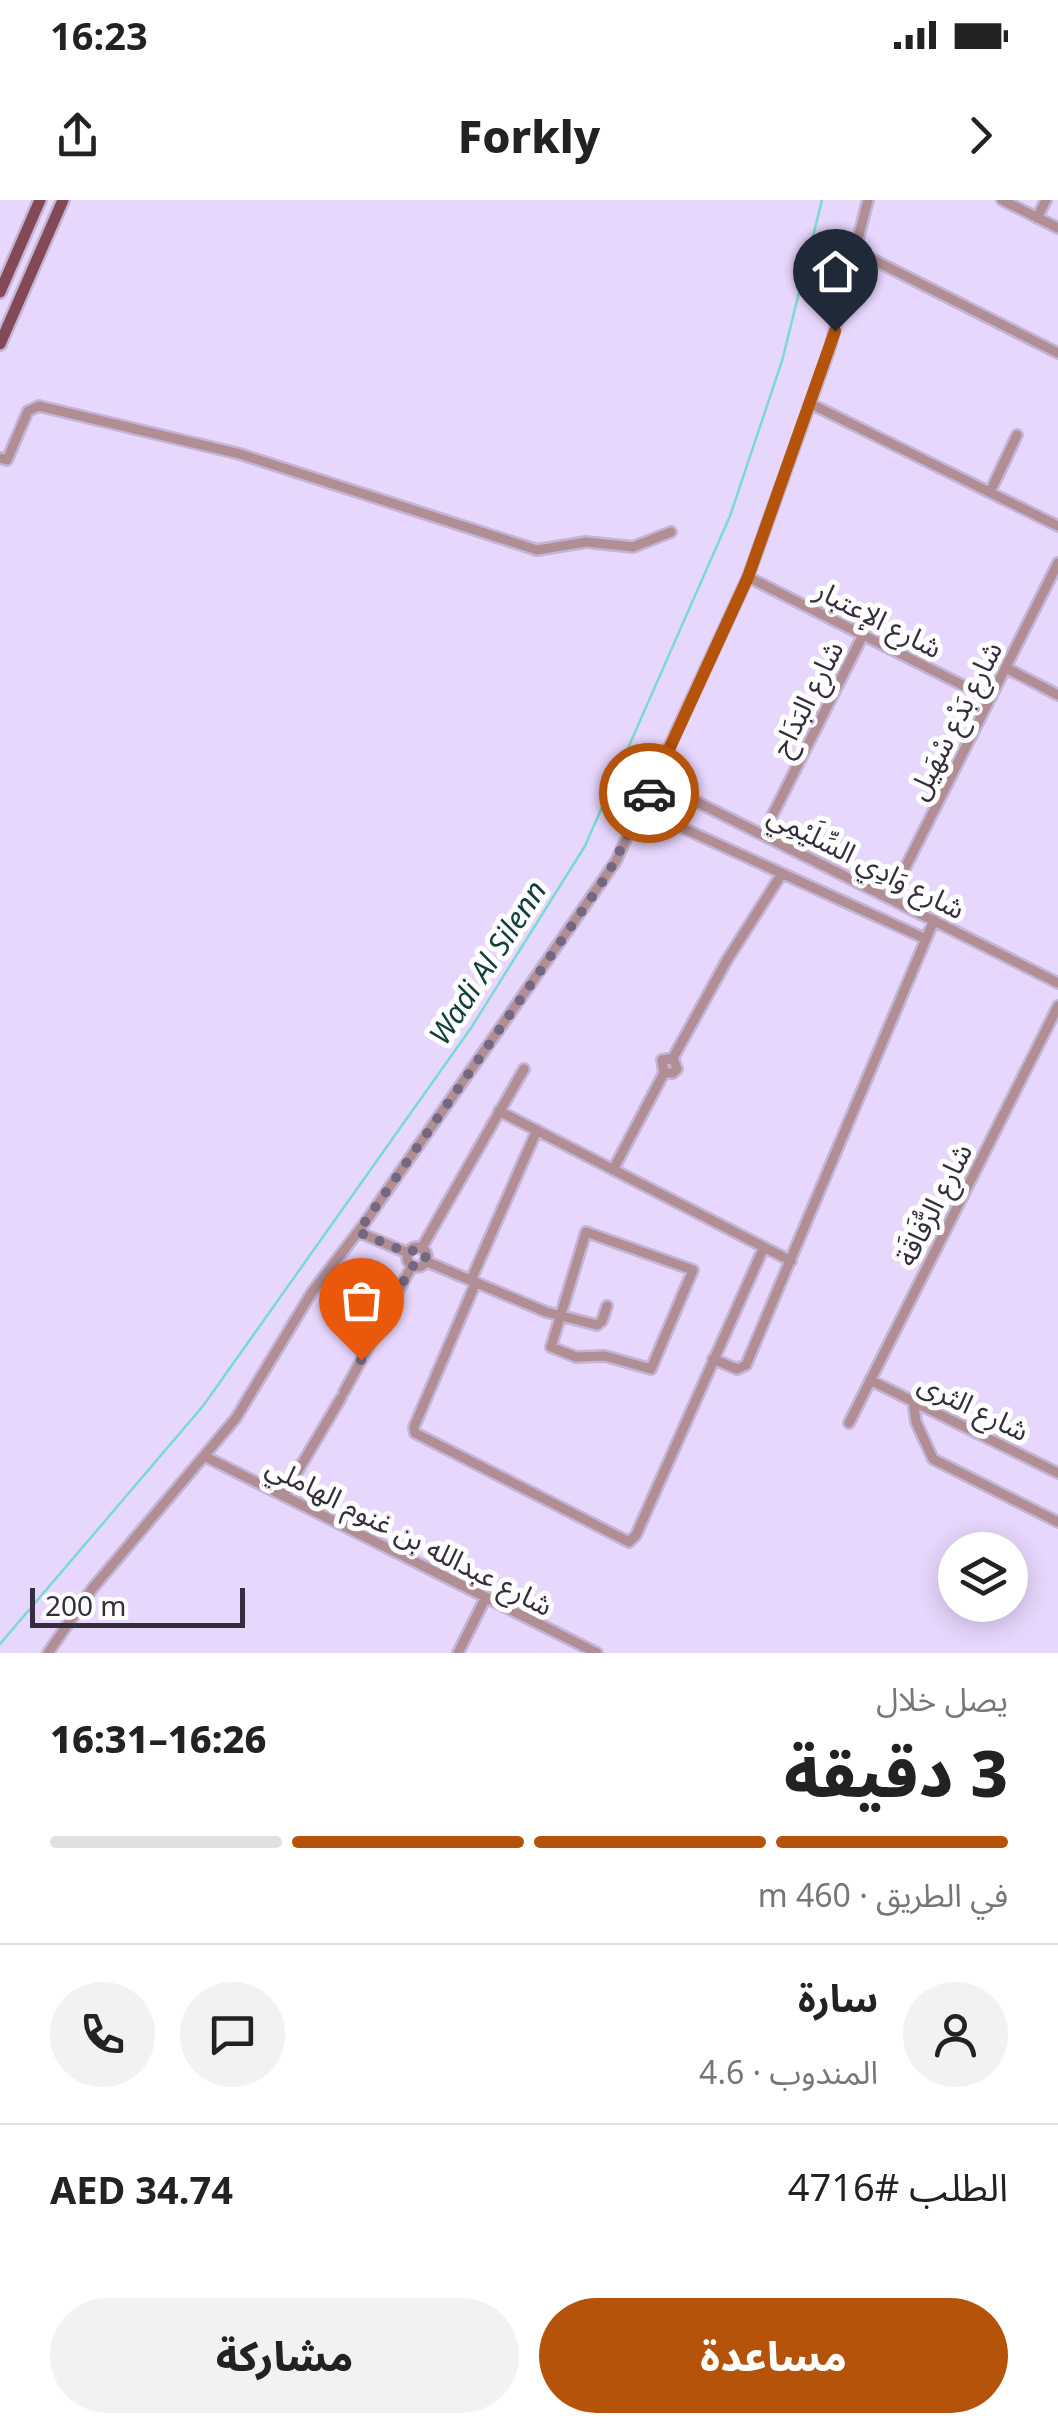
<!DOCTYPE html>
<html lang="ar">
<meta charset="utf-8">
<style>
:root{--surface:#fff;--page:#f2f2f2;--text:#222;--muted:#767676;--line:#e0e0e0;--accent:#b45309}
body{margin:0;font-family:"Noto Sans","Noto Sans Arabic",sans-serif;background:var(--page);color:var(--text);direction:rtl;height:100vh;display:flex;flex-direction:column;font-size:38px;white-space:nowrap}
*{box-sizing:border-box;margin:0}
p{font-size:32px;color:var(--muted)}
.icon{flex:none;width:55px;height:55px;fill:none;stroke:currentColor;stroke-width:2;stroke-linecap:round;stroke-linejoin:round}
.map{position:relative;height:1453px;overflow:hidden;direction:ltr}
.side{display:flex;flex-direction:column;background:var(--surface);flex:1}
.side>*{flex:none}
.fabs{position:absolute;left:938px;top:1332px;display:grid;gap:20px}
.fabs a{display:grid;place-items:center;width:90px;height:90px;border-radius:50%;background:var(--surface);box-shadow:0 5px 25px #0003;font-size:50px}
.scale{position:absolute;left:30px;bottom:25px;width:215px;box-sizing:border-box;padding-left:10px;border:5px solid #352c3e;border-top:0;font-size:28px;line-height:35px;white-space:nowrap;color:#352c3e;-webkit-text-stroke:8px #fff;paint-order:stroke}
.pin{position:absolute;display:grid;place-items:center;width:85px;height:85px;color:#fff;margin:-102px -42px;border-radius:50% 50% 50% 0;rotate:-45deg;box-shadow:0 0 10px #0007}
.pin .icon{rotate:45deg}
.courier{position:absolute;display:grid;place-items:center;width:100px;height:100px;margin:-50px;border:8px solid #b45309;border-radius:50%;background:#fff;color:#222;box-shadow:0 2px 12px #0007}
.summary em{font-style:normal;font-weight:800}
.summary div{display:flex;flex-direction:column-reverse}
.summary{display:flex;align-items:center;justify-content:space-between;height:170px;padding:0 50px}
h1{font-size:65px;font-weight:800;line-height:75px}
.bar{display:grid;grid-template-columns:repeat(4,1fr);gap:15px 10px;align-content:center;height:120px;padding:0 50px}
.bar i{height:12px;border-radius:8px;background:var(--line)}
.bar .current{background:var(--accent)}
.bar p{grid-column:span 4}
.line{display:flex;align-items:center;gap:25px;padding:0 50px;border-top:2px solid var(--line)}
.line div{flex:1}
.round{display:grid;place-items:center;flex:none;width:105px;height:105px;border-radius:52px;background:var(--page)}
.primary-button{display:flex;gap:20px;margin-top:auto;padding:20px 50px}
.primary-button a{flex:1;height:115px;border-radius:60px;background:var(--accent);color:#fff;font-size:40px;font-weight:800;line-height:115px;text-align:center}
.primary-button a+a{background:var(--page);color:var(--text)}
.status{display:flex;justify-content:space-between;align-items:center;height:70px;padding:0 50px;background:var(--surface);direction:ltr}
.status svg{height:28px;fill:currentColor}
header{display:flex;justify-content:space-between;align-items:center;height:130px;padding:0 50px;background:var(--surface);font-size:45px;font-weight:800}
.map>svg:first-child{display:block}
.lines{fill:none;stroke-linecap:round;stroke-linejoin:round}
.stream{stroke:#79dbcf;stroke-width:2.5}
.minor-casing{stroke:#c4b5d7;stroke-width:14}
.major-casing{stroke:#c4b5d7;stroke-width:16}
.minor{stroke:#b08e94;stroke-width:9}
.major{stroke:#844957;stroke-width:11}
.done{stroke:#746881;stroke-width:10;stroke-dasharray:0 18}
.route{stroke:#b45309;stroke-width:12}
.labels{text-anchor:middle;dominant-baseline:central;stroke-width:10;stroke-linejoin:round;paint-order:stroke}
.street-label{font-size:28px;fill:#352c3e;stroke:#fff}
.water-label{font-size:30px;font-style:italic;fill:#113f3b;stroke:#fff}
</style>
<div class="status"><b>16:23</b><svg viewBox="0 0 49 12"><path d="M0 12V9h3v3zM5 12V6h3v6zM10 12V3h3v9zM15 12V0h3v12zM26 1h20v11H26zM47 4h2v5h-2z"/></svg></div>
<header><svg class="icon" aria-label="forward" viewBox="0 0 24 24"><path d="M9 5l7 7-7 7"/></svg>Forkly<svg class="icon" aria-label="share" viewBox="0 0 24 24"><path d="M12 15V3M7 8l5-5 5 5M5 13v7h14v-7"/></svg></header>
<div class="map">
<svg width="1058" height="1453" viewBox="0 0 1058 1453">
<rect width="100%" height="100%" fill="#e8d7fd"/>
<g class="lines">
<path class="stream" d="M0,1444L203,1206L471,828L585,646L730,316L782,161L822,0"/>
<defs>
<path id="minor" d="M1002,0L1058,28
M1037,18L1046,0
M856,51L1058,153
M811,204L1058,326
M0,258L7,260L28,211L39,206L240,254L537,350L586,342L633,347L671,332
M990,292L1017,235
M748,377L990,499
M1006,468L1058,495
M655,581L1058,783
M641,609L926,739
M763,634L863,435
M890,698L1058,363
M673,858L662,860L664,873H673L677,869L673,858L727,760L781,675
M499,911L791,1061
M613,970L664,873
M358,1032L408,1053
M586,1032L693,1070L651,1169L605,1156L576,1157L551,1147Z
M407 1057a10 10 0 1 1 20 0a10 10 0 1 1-20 0Z
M421,1049L524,869
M425,1061L546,1112L597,1125L602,1121L607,1106
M471,1080L537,930
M476,1082L414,1227L415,1233L629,1342L636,1335L764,1047
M713,1159L737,1169L746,1165L934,720
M870,1180L1058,1273
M344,1192L412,1066
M913,1200L916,1222L933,1259L1058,1322
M849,1223L1058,806
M204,1256L597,1453
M283,1296L341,1198
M48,1453L92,1389L236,1218L312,1092L364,1024L616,661L748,377L830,148L868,0
M458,1453L486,1397"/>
<path id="major" d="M0,92L40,0
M0,144L63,0"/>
</defs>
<use href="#minor" class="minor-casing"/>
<use href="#major" class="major-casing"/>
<use href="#minor" class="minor"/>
<use href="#major" class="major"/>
</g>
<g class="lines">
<path class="done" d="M361,1160L412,1066H420L426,1058L419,1048L408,1053L358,1032L608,674L649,593"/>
<path class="route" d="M649,593L748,377L835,131"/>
</g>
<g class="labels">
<g class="street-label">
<text transform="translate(879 418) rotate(27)">شارع الإعتبار</text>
<text transform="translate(806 498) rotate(-63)">شارع البَدَاح</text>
<text transform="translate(954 520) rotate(-63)">شارع بَدْع سْهَيل</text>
<text transform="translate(867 661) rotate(27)">شارع وَادِي السِّلَيْمِي</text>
<text transform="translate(933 1004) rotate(-63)">شارع الرُّفَاقَة</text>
<text transform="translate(974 1206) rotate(26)">شارع الثرى</text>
<text transform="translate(410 1335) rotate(27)">شارع عبدالله بن غنوم الهاملي</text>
</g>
<g class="water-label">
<text transform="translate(487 762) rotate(-57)">Wadi Al Silenn</text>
</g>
</g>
</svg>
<div class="fabs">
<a><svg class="icon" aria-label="layers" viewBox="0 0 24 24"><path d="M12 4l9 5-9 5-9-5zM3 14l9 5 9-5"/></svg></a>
</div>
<div class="scale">200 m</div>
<div class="pin" style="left:361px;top:1160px;background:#ea580c"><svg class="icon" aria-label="bag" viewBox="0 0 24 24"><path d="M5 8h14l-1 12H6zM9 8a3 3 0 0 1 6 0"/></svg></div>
<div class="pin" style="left:835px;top:131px;background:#1f2937"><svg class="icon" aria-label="home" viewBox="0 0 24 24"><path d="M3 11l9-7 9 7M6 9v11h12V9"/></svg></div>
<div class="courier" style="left:649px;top:593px"><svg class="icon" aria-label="car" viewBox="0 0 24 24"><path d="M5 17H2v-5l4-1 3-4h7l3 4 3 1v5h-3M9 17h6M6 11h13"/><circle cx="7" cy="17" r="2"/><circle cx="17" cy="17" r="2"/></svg></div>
</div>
<section class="side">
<div class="summary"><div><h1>3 دقيقة</h1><p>يصل خلال</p></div><em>16:26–16:31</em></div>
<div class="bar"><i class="current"></i><i class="current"></i><i class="current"></i><i></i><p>في الطريق · 460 m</p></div>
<div class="line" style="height:180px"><a class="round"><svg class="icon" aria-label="person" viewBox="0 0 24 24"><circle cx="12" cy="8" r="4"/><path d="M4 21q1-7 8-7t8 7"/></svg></a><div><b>سارة</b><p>المندوب · 4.6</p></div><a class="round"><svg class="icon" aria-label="chat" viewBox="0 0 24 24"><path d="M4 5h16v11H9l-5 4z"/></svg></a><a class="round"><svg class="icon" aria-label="phone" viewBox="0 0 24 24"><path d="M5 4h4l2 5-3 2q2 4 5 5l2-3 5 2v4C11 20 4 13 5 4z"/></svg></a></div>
<div class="line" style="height:130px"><div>الطلب #4716</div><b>AED 34.74</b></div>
<div class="primary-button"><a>مساعدة</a><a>مشاركة</a></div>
</section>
